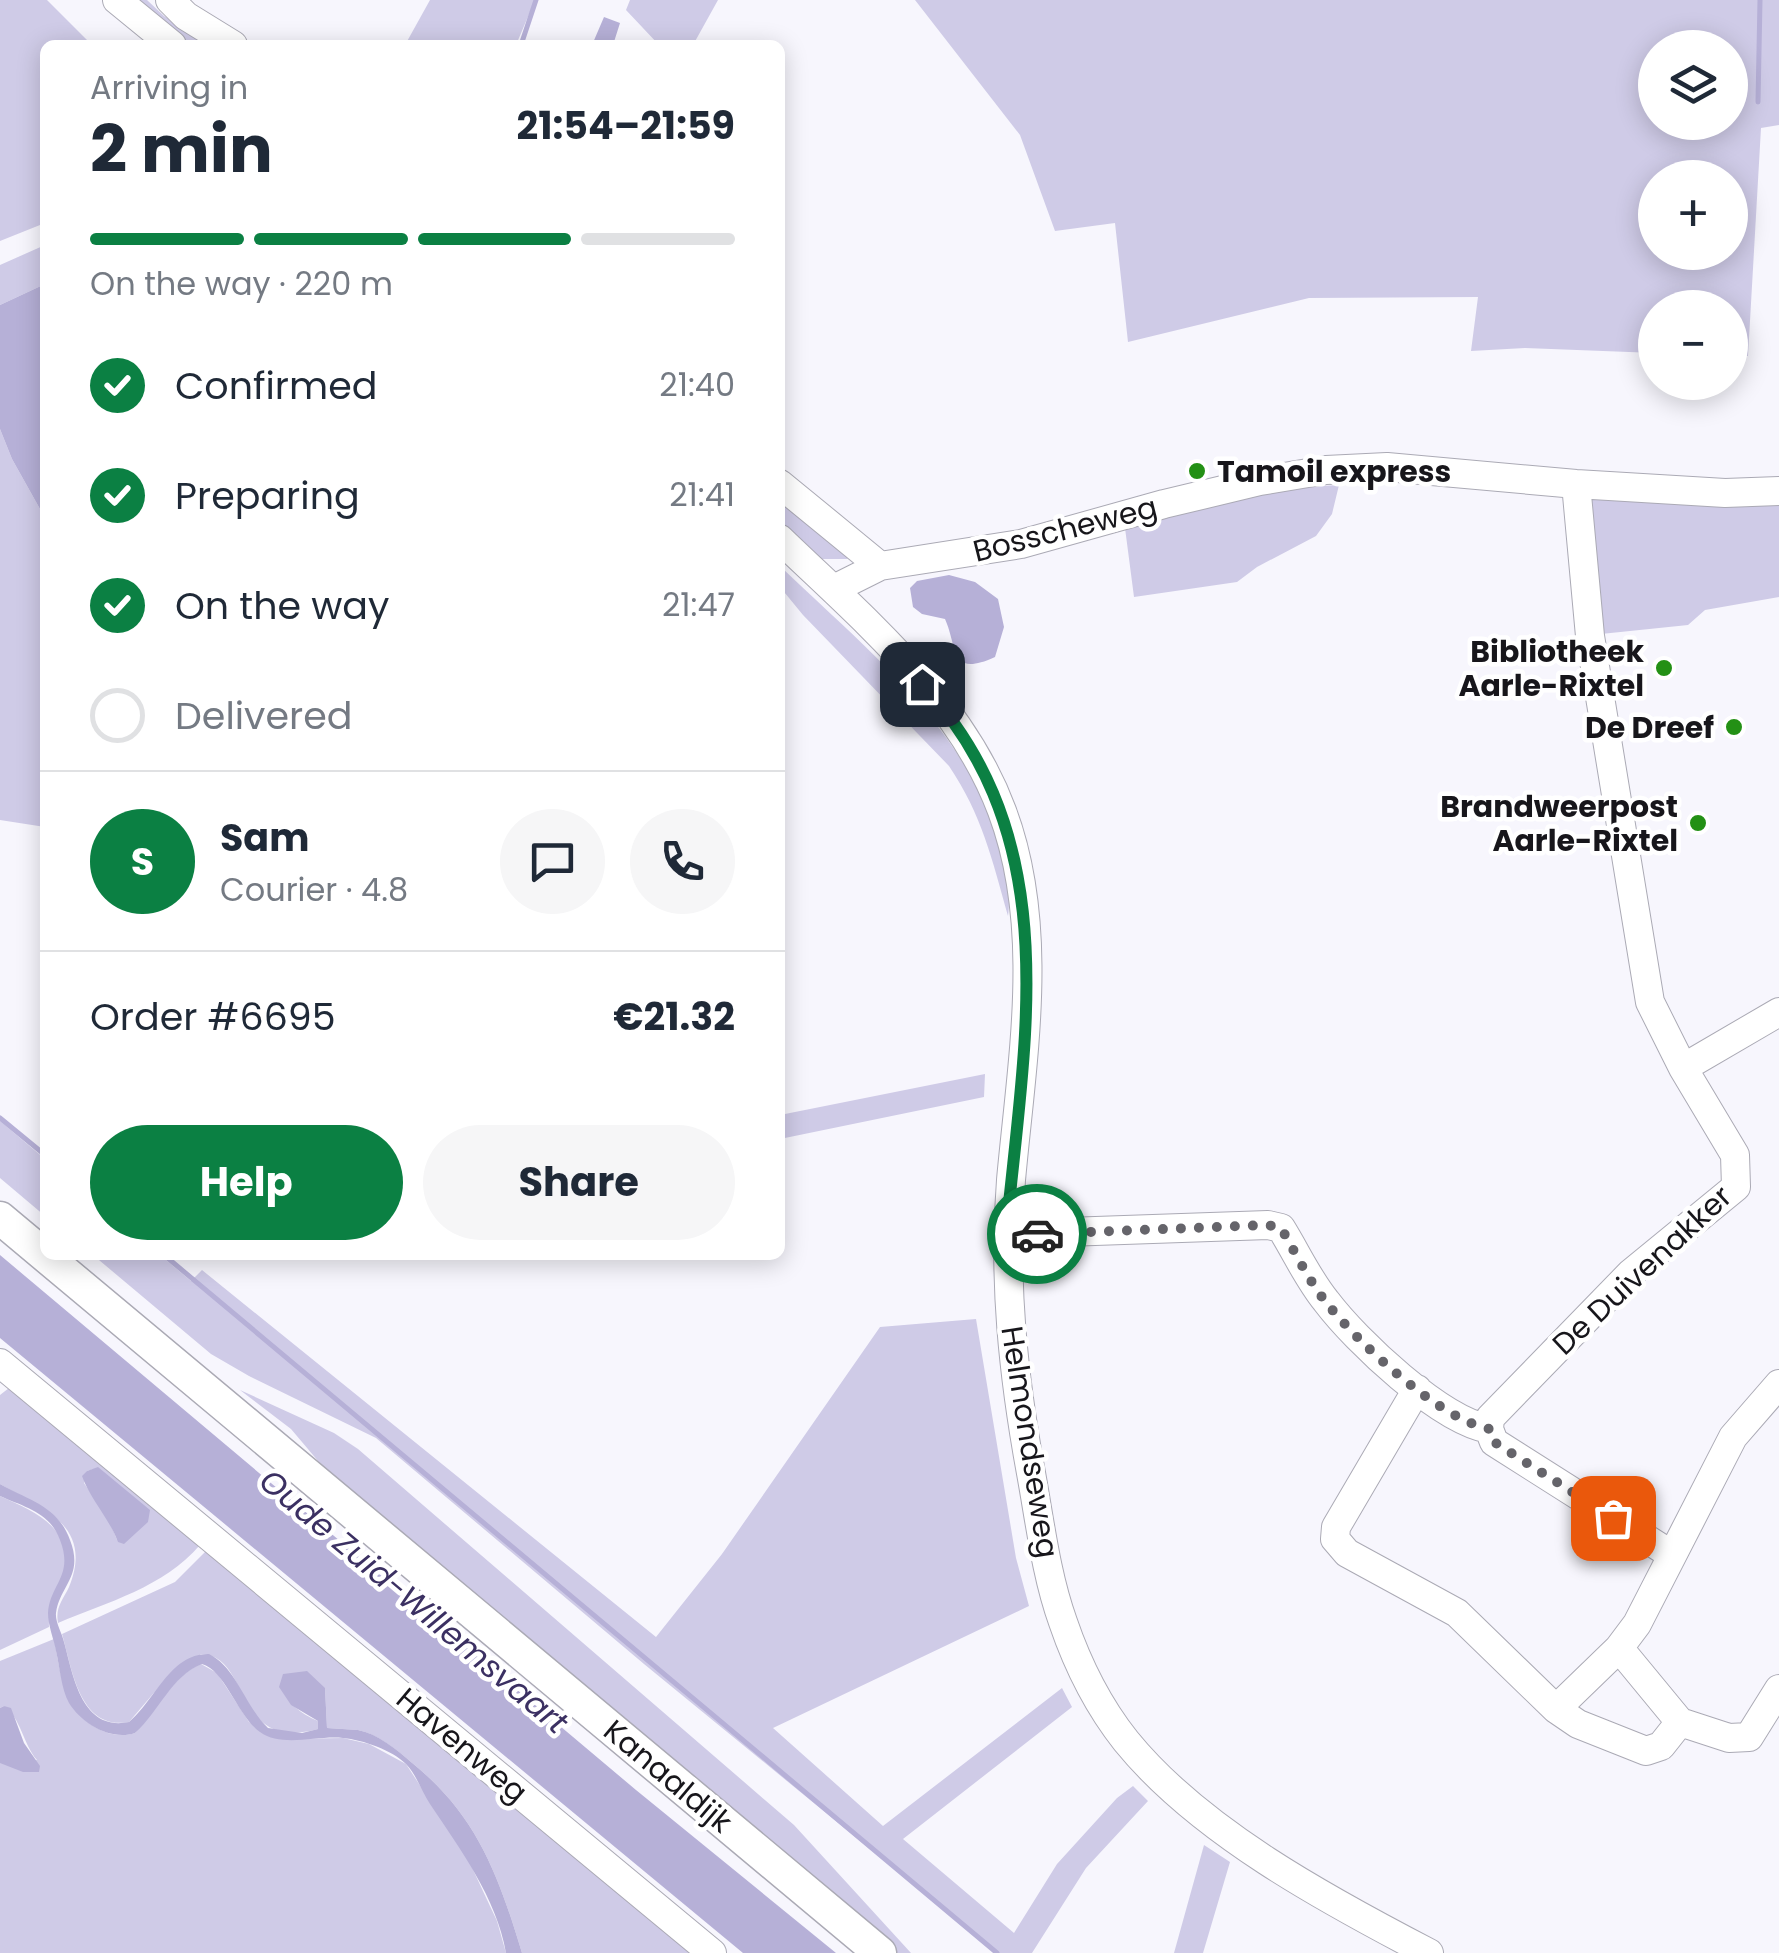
<!DOCTYPE html>
<meta charset="utf-8">
<style>
:root{--surface:#fff;--page:#f6f6f7;--text:#1f2937;--muted:#747a83;--line:#e0e1e3;--accent:#0b8043}
body{margin:0;font-family:Poppins,sans-serif;background:var(--page);color:var(--text);height:100vh;display:flex;flex-direction:column;font-size:38px;white-space:nowrap}
*{box-sizing:border-box;margin:0}
p{font-size:32px;color:var(--muted)}
.icon{flex:none;width:55px;height:55px;fill:none;stroke:currentColor;stroke-width:2;stroke-linecap:round;stroke-linejoin:round}
.map{position:relative;flex:1;overflow:hidden}
.panel{position:absolute;left:40px;top:40px;width:745px;height:1220px;display:flex;flex-direction:column;background:var(--surface);border-radius:15px;box-shadow:0 5px 25px #0003}
.panel>*{flex:none}
.tools{position:absolute;left:1638px;top:30px;display:grid;gap:20px}
.tools a{display:grid;place-items:center;width:110px;height:110px;border-radius:50%;background:var(--surface);box-shadow:0 5px 25px #0003;font-size:50px}
.pin{position:absolute;display:grid;place-items:center;width:85px;height:85px;color:#fff;margin:-42px;border-radius:20px;box-shadow:0 5px 15px #0006}
.courier{position:absolute;display:grid;place-items:center;width:100px;height:100px;margin:-50px;border:8px solid #0b8043;border-radius:50%;background:#fff;color:#222;box-shadow:0 2px 12px #0007}
.head em{font-style:normal;font-weight:700}
.head div{display:flex;flex-direction:column-reverse}
.head{display:flex;align-items:center;justify-content:space-between;height:170px;padding:0 50px}
h1{font-size:65px;font-weight:700;line-height:75px}
.bar{display:grid;grid-template-columns:repeat(4,1fr);gap:15px 10px;align-content:center;height:120px;padding:0 50px}
.bar i{height:12px;border-radius:8px;background:var(--line)}
.bar .selected{background:var(--accent)}
.bar p{grid-column:span 4}
.line{display:flex;align-items:center;gap:25px;padding:0 50px;border-top:2px solid var(--line)}
.line div{flex:1}
.round{display:grid;place-items:center;flex:none;width:105px;height:105px;border-radius:52px;background:var(--page)}
ol{padding:0 50px;list-style:none}
li{display:flex;align-items:center;gap:30px;height:110px}
li p{margin-inline-start:auto}
li .icon{padding:10px;border-radius:50%;background:var(--accent);color:#fff;stroke-width:4}
li:last-child{color:var(--muted)}
li i{width:55px;height:55px;border:5px solid var(--line);border-radius:50%}
.button{display:flex;gap:20px;margin-top:auto;padding:20px 50px}
.button a{flex:1;height:115px;border-radius:60px;background:var(--accent);color:#fff;font-size:40px;font-weight:700;line-height:115px;text-align:center}
.button a+a{background:var(--page);color:var(--text)}
.map>svg:first-child{display:block}
.green{fill:#cfcbe7;fill-rule:evenodd}
.water{fill:#b6b0d7}
.lines{fill:none;stroke-linecap:round;stroke-linejoin:round}
.stream{stroke:#b6b0d7;stroke-width:5}
.minor-casing{stroke:#abaab5;stroke-width:30}
.major-casing{stroke:#abaab5;stroke-width:35}
.minor{stroke:#fff;stroke-width:28}
.major{stroke:#fff;stroke-width:32}
.done{stroke:#65646a;stroke-width:10;stroke-dasharray:0 18}
.route{stroke:#0b8043;stroke-width:12}
.poi-dot{fill:#239015;stroke:#fff;stroke-width:4}
.labels{text-anchor:middle;dominant-baseline:central;stroke-width:9;stroke-linejoin:round;paint-order:stroke}
.poi-label{font-size:30px;font-weight:bold;fill:#17161b;stroke:#fff;text-anchor:end}
.street-label{font-size:30px;fill:#17161b;stroke:#fff}
.water-label{font-size:32px;font-style:italic;fill:#3b3062;stroke:#fff}
</style>
<div class="map">
<svg width="1779" height="1953" viewBox="0 0 1779 1953">
<rect width="100%" height="100%" fill="#f7f6fd"/>
<path class="green" d="M0,0H47L92,45H45V223L0,241Z
M133,0H147L164,16L212,45H184Z
M430,0H535L516,45H405Z
M630,0H718L693,45H659L626,10Z
M915,0H1779V125L1761,128L1748,356L1730,355V308H1655V353L1525,348L1471,351L1478,297L1309,298L1128,342L1115,223L1055,231L1020,135ZM1655,48H1730V122H1655ZM1655,178H1730V252H1655Z
M45,245V284L0,305V265Z
M0,429L12,459L45,518V827L0,820Z
M1339,485L1332,514L1316,536L1257,567L1237,582L1134,597L1125,528C1196,511 1266,488 1339,485Z
M1580,493L1779,501V597L1705,610L1688,625L1601,634Z
M780,495L851,553L847,559H820L780,522Z
M780,566C867,650 973,732 1002,855C1007,877 1011,893 1008,916C992,859 982,815 949,766L803,615L780,587Z
M985,1074L984,1097L780,1139V1115Z
M0,1121L45,1159V1216L0,1178Z
M93,1255H160L191,1281L202,1270L656,1637L722,1554L880,1327L976,1319L1016,1558L1029,1606L773,1728L883,1826L1062,1688L1072,1707L903,1839L1014,1933L1057,1864L1117,1798L1133,1786L1148,1801L1086,1868L1032,1953H997L644,1664L376,1438L249,1376L211,1354Z
M9,1388L200,1545C164,1587 108,1602 58,1623C55,1607 63,1600 69,1587C95,1524 39,1507 0,1484V1395ZM94,1469L118,1542L108,1518L84,1483L87,1471Z
M240,1390L334,1433L358,1449L794,1825L911,1953H893L346,1494L291,1429Z
M0,1496C37,1513 79,1529 61,1582C55,1599 48,1608 49,1627L0,1650Z
M207,1550L693,1953H522C498,1874 477,1815 411,1762C396,1749 377,1734 358,1730C348,1729 337,1729 327,1728L325,1688L280,1687C290,1704 299,1713 318,1721V1729C231,1753 252,1655 201,1654L158,1688L129,1722C79,1731 72,1668 62,1634L175,1582Z
M54,1639C61,1674 63,1710 97,1728C109,1735 121,1737 135,1733C156,1711 173,1675 201,1664L217,1673L249,1722L285,1739L343,1738L369,1744L406,1764L468,1859L497,1921L506,1953H0V1763L37,1760C23,1744 21,1718 4,1706L0,1708V1661Z
M1204,1845L1230,1862L1203,1953H1174Z"/>
<path class="water" d="M604,17L620,23L613,45H592Z
M45,284V518L12,459L0,429V305Z
M949,575L975,582L998,599L1004,627L995,657C949,678 958,648 945,619L922,614L913,607L910,588L917,581Z
M0,1255L636,1790L836,1953H743L0,1338Z
M98,1467L150,1510L148,1522L124,1544L118,1542C109,1518 90,1499 82,1476L87,1471Z
M0,1484C28,1500 58,1506 70,1540C84,1576 60,1585 56,1613C55,1622 62,1633 64,1642C73,1674 81,1732 129,1722C155,1701 170,1653 209,1654C236,1667 245,1706 268,1728L302,1733L318,1729V1721L291,1705L279,1687L283,1674L307,1671L325,1688L327,1728C337,1729 348,1729 358,1730C378,1734 396,1749 411,1762C477,1815 498,1874 522,1953H506C496,1897 460,1849 430,1804C422,1792 416,1774 406,1764C392,1750 363,1740 343,1738C318,1735 282,1748 260,1732C238,1717 225,1670 202,1664C171,1676 159,1712 135,1733C111,1741 82,1724 69,1703C61,1688 60,1668 56,1651C54,1639 48,1626 48,1613C50,1584 74,1576 60,1540C50,1512 24,1507 0,1496Z
M4,1706L11,1708L24,1743L40,1766L39,1772H23L0,1763V1708Z"/>
<g class="lines">
<path class="stream" d="M521,45L536,0
M1758,102L1760,0
M0,1118L45,1155
M164,1255L997,1953"/>
<defs>
<path id="minor" d="M117,0L172,45
M170,0L186,16L233,45
M780,484L880,566
M780,539C863,619 961,700 1002,811C1046,928 1022,1059 1011,1180C1003,1279 1013,1375 1031,1473C1040,1522 1046,1575 1063,1622C1077,1663 1099,1707 1126,1741C1199,1831 1327,1900 1429,1953
M834,589L880,566L1021,544L1164,504L1260,481L1326,470L1387,467L1576,484L1725,493L1779,491
M1683,1068L1779,1012
M1007,1234L1268,1225L1281,1228C1296,1252 1308,1279 1326,1301C1357,1342 1440,1420 1489,1429L1490,1418L1631,1273L1736,1187L1735,1155L1683,1068L1650,1002L1590,636L1576,484
M0,1363L712,1953
M1417,1389L1336,1527L1335,1539L1347,1553L1457,1613L1556,1709L1578,1724L1646,1751L1661,1746L1680,1722L1729,1738L1749,1737L1779,1689
M1489,1429L1494,1442L1672,1555
M1619,1648L1637,1624L1733,1437L1779,1384
M1556,1709L1619,1648L1680,1722"/>
<path id="major" d="M0,1218L880,1953"/>
</defs>
<use href="#minor" class="minor-casing"/>
<use href="#major" class="major-casing"/>
<use href="#minor" class="minor"/>
<use href="#major" class="major"/>
</g>
<g class="lines">
<path class="done" d="M1037,1234L1268,1225L1281,1228C1295,1252 1308,1279 1325,1301C1357,1342 1440,1420 1490,1429L1494,1442L1613,1518"/>
<path class="route" d="M922,684C1068,841 1024,1040 1006,1234H1037"/>
</g>
<g class="poi-dot">
<circle cx="1197" cy="471" r="10"/>
<circle cx="1664" cy="668" r="10"/>
<circle cx="1734" cy="727" r="10"/>
<circle cx="1698" cy="823" r="10"/>
</g>
<g class="labels">
<g class="poi-label">
<text x="1217" y="471" text-anchor="start">Tamoil express</text>
<text x="1644" y="651">Bibliotheek<tspan x="1644" dy="34">Aarle-Rixtel</tspan></text>
<text x="1714" y="727">De Dreef</text>
<text x="1678" y="806">Brandweerpost<tspan x="1678" dy="34">Aarle-Rixtel</tspan></text>
</g>
<g class="street-label">
<text transform="translate(1065 529) rotate(-14)">Bosscheweg</text>
<text transform="translate(1642 1270) rotate(-43)">De Duivenakker</text>
<text transform="translate(1030 1442) rotate(81)">Helmondseweg</text>
<text transform="translate(462 1745) rotate(40)">Havenweg</text>
<text transform="translate(668 1776) rotate(40)">Kanaaldijk</text>
</g>
<g class="water-label">
<text transform="translate(414 1601) rotate(40)">Oude Zuid-Willemsvaart</text>
</g>
</g>
</svg>
<div class="tools">
<a><svg class="icon" aria-label="layers" viewBox="0 0 24 24"><path d="M12 4l9 5-9 5-9-5zM3 14l9 5 9-5"/></svg></a>
<a>+</a>
<a>−</a>
</div>
<div class="pin" style="left:1613px;top:1518px;background:#ea580c"><svg class="icon" aria-label="bag" viewBox="0 0 24 24"><path d="M5 8h14l-1 12H6zM9 8a3 3 0 0 1 6 0"/></svg></div>
<div class="pin" style="left:922px;top:684px;background:#1f2937"><svg class="icon" aria-label="home" viewBox="0 0 24 24"><path d="M3 11l9-7 9 7M6 9v11h12V9"/></svg></div>
<div class="courier" style="left:1037px;top:1234px"><svg class="icon" aria-label="car" viewBox="0 0 24 24"><path d="M5 17H2v-5l4-1 3-4h7l3 4 3 1v5h-3M9 17h6M6 11h13"/><circle cx="7" cy="17" r="2"/><circle cx="17" cy="17" r="2"/></svg></div>
<section class="panel">
<div class="head"><div><h1>2 min</h1><p>Arriving in</p></div><em>21:54–21:59</em></div>
<div class="bar"><i class="selected"></i><i class="selected"></i><i class="selected"></i><i></i><p>On the way · 220 m</p></div>
<ol>
<li><svg class="icon" aria-label="check" viewBox="0 0 24 24"><path d="M5 12l5 5 9-10"/></svg>Confirmed<p>21:40</p></li>
<li><svg class="icon" aria-label="check" viewBox="0 0 24 24"><path d="M5 12l5 5 9-10"/></svg>Preparing<p>21:41</p></li>
<li><svg class="icon" aria-label="check" viewBox="0 0 24 24"><path d="M5 12l5 5 9-10"/></svg>On the way<p>21:47</p></li>
<li><i></i>Delivered</li>
</ol>
<div class="line" style="height:180px"><b class="round" style="background:var(--accent);color:#fff">S</b><div><b>Sam</b><p>Courier · 4.8</p></div><a class="round"><svg class="icon" aria-label="chat" viewBox="0 0 24 24"><path d="M4 5h16v11H9l-5 4z"/></svg></a><a class="round"><svg class="icon" aria-label="phone" viewBox="0 0 24 24"><path d="M5 4h4l2 5-3 2q2 4 5 5l2-3 5 2v4C11 20 4 13 5 4z"/></svg></a></div>
<div class="line" style="height:130px"><div>Order #6695</div><b>€21.32</b></div>
<div class="button"><a>Help</a><a>Share</a></div>
</section>
</div>
